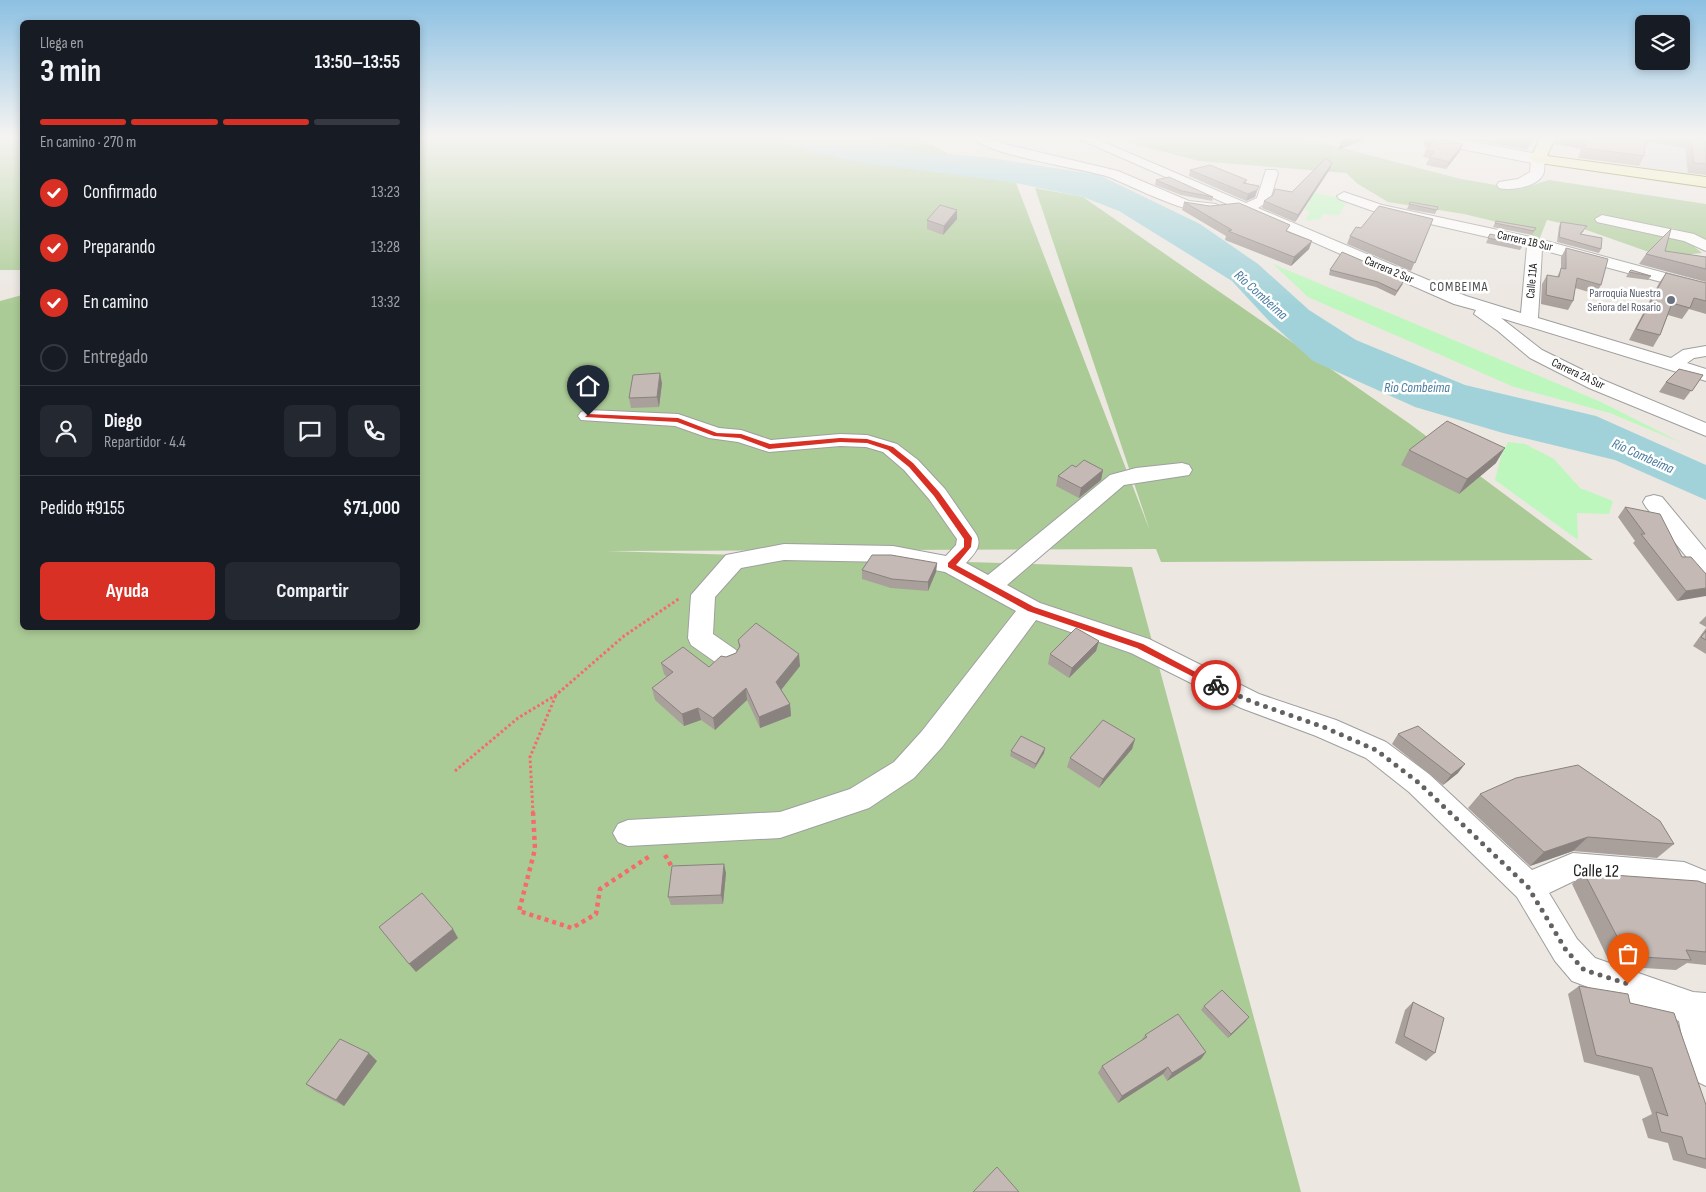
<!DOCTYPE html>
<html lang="es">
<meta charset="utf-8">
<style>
:root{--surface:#171b24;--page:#242831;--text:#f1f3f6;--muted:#9ea1a6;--line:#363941;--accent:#d93025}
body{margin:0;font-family:"Sofia Sans Condensed",sans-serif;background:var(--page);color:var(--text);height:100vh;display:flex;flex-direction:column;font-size:19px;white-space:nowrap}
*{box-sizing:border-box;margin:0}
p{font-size:16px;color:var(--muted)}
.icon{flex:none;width:28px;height:28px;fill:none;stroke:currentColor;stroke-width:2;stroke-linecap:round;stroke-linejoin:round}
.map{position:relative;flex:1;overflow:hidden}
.side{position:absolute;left:20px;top:20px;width:400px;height:610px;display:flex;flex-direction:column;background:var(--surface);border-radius:8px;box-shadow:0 2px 8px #0003}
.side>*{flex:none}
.controls{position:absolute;left:1635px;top:15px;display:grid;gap:10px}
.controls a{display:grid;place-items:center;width:55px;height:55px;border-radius:8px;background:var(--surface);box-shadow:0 2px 8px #0003;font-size:25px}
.pin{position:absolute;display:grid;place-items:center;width:42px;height:42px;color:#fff;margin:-51px -21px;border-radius:50% 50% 50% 0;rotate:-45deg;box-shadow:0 0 5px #0007}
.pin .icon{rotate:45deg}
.courier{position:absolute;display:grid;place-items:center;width:50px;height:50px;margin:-25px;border:4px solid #d93025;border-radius:50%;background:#fff;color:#222;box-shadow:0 1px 6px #0007}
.headline em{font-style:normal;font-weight:700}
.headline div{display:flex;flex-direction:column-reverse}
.headline{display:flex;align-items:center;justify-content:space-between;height:85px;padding:0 20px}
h1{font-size:32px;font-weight:700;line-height:38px}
.bar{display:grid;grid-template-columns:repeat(4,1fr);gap:8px 5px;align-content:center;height:60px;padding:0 20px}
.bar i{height:6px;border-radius:4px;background:var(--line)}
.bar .selected{background:var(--accent)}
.bar p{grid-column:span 4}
.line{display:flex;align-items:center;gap:12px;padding:0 20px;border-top:1px solid var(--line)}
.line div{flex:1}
.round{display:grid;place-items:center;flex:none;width:52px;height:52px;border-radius:8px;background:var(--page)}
ol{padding:0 20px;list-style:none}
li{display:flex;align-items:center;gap:15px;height:55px}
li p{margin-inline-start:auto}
li .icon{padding:5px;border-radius:50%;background:var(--accent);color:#fff;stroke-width:4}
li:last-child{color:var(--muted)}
li i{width:28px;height:28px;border:2px solid var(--line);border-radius:50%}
.action{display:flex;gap:10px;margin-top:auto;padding:10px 20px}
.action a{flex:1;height:58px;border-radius:8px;background:var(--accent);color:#fff;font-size:20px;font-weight:700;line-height:58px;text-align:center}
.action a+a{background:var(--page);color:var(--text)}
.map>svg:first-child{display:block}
.forest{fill:#abcb96}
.park{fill:#bef7bd}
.parking{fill:#dbdbdb}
.water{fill:#a2d2d9}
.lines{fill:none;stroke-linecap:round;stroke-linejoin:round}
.minor-casing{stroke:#9f9f9f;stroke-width:2}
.tertiary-casing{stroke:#9f9f9f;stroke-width:2}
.secondary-casing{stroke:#6a6c08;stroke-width:2}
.path-far1{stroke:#f46b6a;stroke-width:3;stroke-dasharray:2.5 2.5;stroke-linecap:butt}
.path{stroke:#f46b6a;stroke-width:4.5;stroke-dasharray:4 4;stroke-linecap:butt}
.minor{fill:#fff;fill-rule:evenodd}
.tertiary{fill:#fff;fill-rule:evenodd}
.secondary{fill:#f6f4b5;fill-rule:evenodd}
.wall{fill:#a99f9b}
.shaded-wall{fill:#89827e}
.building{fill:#c4b9b4;stroke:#89827e}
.route{fill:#d93025}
.done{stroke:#646260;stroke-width:5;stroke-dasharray:0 9}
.worship-dot{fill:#6b7280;stroke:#fff;stroke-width:2}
.labels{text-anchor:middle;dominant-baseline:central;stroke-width:5;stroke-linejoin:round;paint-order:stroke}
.far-street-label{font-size:12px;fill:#1b1b1b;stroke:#fff}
.far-worship-label{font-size:12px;fill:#5b616d;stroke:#fff;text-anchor:end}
.far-neighbourhood-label{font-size:14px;letter-spacing:1px;fill:#4e4e4e;stroke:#fff}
.far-water-label{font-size:14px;font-style:italic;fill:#497b9f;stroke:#fff}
.near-street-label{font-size:18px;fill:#1b1b1b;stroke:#fff}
</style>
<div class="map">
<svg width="1706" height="1192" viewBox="0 0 1706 1192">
<rect width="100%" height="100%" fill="#ece7e1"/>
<path class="forest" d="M0,138H22V270H0Z
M418,138H920L948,154L1016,183L1150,531L1035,188L1083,197L1410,424L1593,560L1161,562L1156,549L607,551L1132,567L1301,1192H0V301L22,295V628H418Z
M1112,138H1303L1461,179L1520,189L1549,180L1706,204V242L1689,233L1671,228L1702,253L1663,257L1578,227L1547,220L1539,240L1522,228L1464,214L1388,202L1358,184L1346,173L1199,161Z"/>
<path class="park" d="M1304,191L1341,198L1346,203L1339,215L1322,214L1321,219L1305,221L1310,212L1304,209L1309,204Z
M1273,264L1601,402L1682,443L1610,413L1514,387L1308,297Z
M1508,442L1525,444L1554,459L1580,488L1613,501L1609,514L1577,513L1578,540L1495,480L1501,456Z"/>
<path class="parking" d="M1649,142L1685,148L1689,176L1639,168L1642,144Z"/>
<path class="water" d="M775,138H843L921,152L984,157L1099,175L1200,224L1258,264L1309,310L1356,340L1465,385L1596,416L1706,465V500L1615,460L1503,433L1415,407L1313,361L1269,321L1232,281L1119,211L1083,197L1016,183L851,161L808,151Z"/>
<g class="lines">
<defs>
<path id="minor" d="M974,138H991L1004,144L1118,171L1189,201L1216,204L1223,208C1209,227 1128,184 1109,177C1082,168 989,156 974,138Z
M1077,138H1094L1246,203L1257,198L1266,170H1276L1278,173L1270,200L1258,208L1466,296L1521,313L1527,246L1373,211L1339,199L1337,196L1344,192L1382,205L1535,238L1706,284V294L1542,250L1538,318L1671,358L1683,350L1706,346V356L1694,358L1687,363L1706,369V381L1501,318L1542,350L1603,380L1706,423V436L1589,388L1530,358L1498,331L1474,314L1476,310L1454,304Z
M1538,155L1545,159C1544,164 1545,170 1543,175C1536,187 1512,191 1499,188L1497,185L1499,182L1518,179L1530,172L1531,159Z
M1602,215L1694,234L1706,240V251L1684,241L1597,222L1595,219Z
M588,410L678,414L719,428L741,430L771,440L840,434L867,435L897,444L918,460L945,489L976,534C983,546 974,554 966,563L988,575L1110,475L1136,468L1182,463L1189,465L1192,470L1189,475L1124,485L1007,585L1040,603L1149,639L1259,694L1336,720L1386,742L1429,774L1532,870L1573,853L1684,862L1706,871V899L1683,890L1574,881L1549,893L1577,939L1595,958L1693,992L1706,993V1086L1694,1080L1688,1068L1679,1021L1572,981L1555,961L1517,897L1409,792L1366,758L1316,736L1241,708L1131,653L1036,620L942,747L914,778L869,808L780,838L628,846L618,842L613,833L618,824L628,820L780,812L850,789L894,762L922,731L1016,611L945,572L893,562L784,560L741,568L715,597L713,634L736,650L740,657L736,664L727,667L718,664L691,645L688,638L691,595L726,555L784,544L893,546L946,556L956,545L957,539L929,499L904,470L883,452L866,447L840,446L769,452L738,442L709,438L675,426L581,420L578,416L581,412Z
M1654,495L1662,497L1706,550V573L1698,571L1646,507L1643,502L1646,497Z"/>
<path id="tertiary" d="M1419,138H1451L1538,154L1546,159L1538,164L1426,142Z"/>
<path id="secondary" d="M1540,138H1555L1547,156L1706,177V187L1533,162L1530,159Z"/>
</defs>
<use href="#minor" class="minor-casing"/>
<use href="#tertiary" class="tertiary-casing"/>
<use href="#secondary" class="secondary-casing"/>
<path class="path-far1" d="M455,771L518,718L556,695L624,636L680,598
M533,813L530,757L556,695"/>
<path class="path" d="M533,812L535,849L519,911L572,928L596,914L600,889L650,856
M665,855L673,869"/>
<use href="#minor" class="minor"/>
<use href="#tertiary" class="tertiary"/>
<use href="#secondary" class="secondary"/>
</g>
<path class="wall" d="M1426,138H1437L1460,151L1446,169L1426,165L1429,158L1423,157L1426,150L1428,147L1423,146Z
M1463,138H1538L1537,140H1533L1527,150Z
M1557,138H1706V175L1688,173L1685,148L1650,142L1648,145H1645L1644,156L1639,166L1578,158L1581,149L1554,144Z
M1330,169L1295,222L1262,208L1264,201L1292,192Z
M1190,170L1247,180L1246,183L1259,186L1255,197L1246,201L1189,176Z
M1156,180L1213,197L1212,201L1181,195L1155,185Z
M1184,202L1288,232L1309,249L1291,266L1225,240L1226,236L1182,210Z
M1410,202L1438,207L1435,214L1407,209Z
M957,210V219L943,235L927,229V220Z
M1433,219L1411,271L1347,244L1350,236L1361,228Z
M1496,221L1536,228L1532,235L1493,227Z
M1561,222L1584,231L1581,234L1601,249L1599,253L1557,242L1559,226Z
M1490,234L1525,242L1520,250L1486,243Z
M1566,248L1601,285L1596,294L1575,288L1573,301L1568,310L1541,304L1542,284L1547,275L1557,277L1561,269V257Z
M1665,251L1706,257V282L1639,264L1646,254Z
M1330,270L1403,284L1395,296L1376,287L1329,275Z
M1629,272L1651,276L1648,280L1626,277Z
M1666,273L1706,283V314L1689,309L1682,319L1668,315L1660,335L1653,347L1629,340L1659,283Z
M1703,375L1684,400L1659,392L1666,382Z
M662,383L659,407L631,408L629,398Z
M1409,450L1496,463L1459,494L1401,465Z
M1076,467L1103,470L1101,480L1079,498L1056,486L1058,476Z
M1625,507L1682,557L1706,574L1677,601L1633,543L1635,541L1618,517Z
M937,563L936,572L928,591L891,588L862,579V570Z
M1706,616V627L1699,623Z
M1706,628V654L1693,646Z
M738,640L800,666L781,689L790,704L791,716L760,728L747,700L715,730L701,720L684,726L655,700L652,688L667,677L664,674L661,663L709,667L726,657L736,653L739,648Z
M1099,641L1096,651L1069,678L1048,664L1050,654Z
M1398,734L1458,773L1443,785L1392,744Z
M1135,739L1132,749L1099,788L1067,767L1070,758Z
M1011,751L1044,753L1034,769L1010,756Z
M1480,794L1674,844L1657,858L1573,851L1530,866L1468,808Z
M726,873L723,904L671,905L668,897Z
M1584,873L1706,884V965L1687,963L1676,970L1628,967L1609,961L1572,884Z
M1579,986L1630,1003L1706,1105V1169L1673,1160L1668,1143L1648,1138L1642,1119L1652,1114L1639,1076L1584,1062L1568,994Z
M1413,1002L1435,1053L1426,1061L1395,1043L1405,1010Z
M1204,1006L1246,1021L1228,1038L1201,1010Z
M1145,1035L1206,1052L1201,1059L1167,1081L1163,1074L1118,1103L1098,1073L1102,1066L1141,1041Z
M377,1061L344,1106L315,1091L306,1084Z"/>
<path class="shaded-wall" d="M1352,138H1369L1338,150L1341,142Z
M1463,144L1460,151L1446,169L1449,162Z
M1332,163L1330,169L1295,222L1298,215Z
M1257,190L1255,197L1246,201L1248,194Z
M957,210V219L943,235L944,226Z
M1312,241L1309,249L1291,266L1294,257Z
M660,373L662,383L659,407L657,397Z
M1505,448L1496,463L1459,494L1467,479Z
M1103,470L1101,480L1079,498L1081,488Z
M937,563L936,572L928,591V582Z
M1706,588V596L1677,601L1686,591Z
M1099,641L1096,651L1069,678L1072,668Z
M799,654L800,666L778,694L776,682Z
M746,688L747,700L715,730L713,718Z
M790,704L791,716L760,728L759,717Z
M698,708L701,720L684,726L682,714Z
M1135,739L1132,749L1099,788L1103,779Z
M1045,748L1044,753L1034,769L1036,764Z
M1465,764L1458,773L1443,785L1451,775Z
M1588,837L1573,851L1530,866L1544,852Z
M724,864L726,873L723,904L721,895Z
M453,929L458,938L416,972L409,964Z
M1249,1017L1246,1021L1228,1038L1231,1034Z
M1206,1052L1201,1059L1167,1081L1172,1073Z
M369,1053L377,1061L344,1106L336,1100Z
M1168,1067L1163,1074L1118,1103L1122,1096Z"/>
<path class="building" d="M1345,138H1352L1341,142Z
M1426,138H1437L1463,144L1449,162L1429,157L1434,152L1426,150L1434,141L1426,139Z
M1520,138H1533L1532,140Z
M1581,138H1645L1644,156L1584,148L1586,139Z
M1689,138H1706V164L1694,163L1691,139Z
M1326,158L1332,163L1298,215L1264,201L1273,195L1275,189L1292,192Z
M1210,165L1247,180L1243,183L1259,186L1257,190L1248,194L1190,170Z
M1169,177L1213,197L1182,191L1156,180Z
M1184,202L1210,206L1239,203L1290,225L1286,231L1312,241L1294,257L1228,231L1232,230Z
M1410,202L1438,207L1437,210L1409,204Z
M940,205L957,210L944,226L927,220Z
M1379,206L1433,219L1415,263L1350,236L1356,227L1361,228Z
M1496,221L1536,228L1534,231L1495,223Z
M1561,222L1587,226L1580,234L1602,238L1601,249L1559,237Z
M1671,229L1665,251L1706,257V269L1646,254Z
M1490,234L1525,242L1523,245L1488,238Z
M1566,248L1608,259L1601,285L1577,278L1573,301L1546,295L1547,275L1559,277L1561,268L1566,269Z
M1342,252L1405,279L1397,291L1378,282L1330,270Z
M1631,270L1651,276L1629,272Z
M1666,273L1706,283V301L1694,298L1690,308L1672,303L1660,335L1636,329Z
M1679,369L1703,375L1692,391L1666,382Z
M660,373L657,397L629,398L633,375Z
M1447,421L1505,448L1467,479L1409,450Z
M1084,460L1103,470L1081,488L1058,476L1072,465L1076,467Z
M1625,507L1660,514L1682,557H1691L1706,574V588L1686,591L1641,534H1645Z
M872,555H891L937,563L928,582L892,579L862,570Z
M756,623L799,654L776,682L790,704L759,717L746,688L713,718L698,708L682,714L652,688L673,672L661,663L683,647L709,667L721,656L726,657L736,653L740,646L738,640Z
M1076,628L1099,641L1072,668L1050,654Z
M1706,631V640L1701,637Z
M1103,720L1135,739L1103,779L1070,758Z
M1418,726L1465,764L1451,775L1398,734Z
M1021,736L1045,748L1036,764L1011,751Z
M1578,765L1660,821L1674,844L1588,837L1544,852L1480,794L1516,778Z
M724,864L721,895L668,897L672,866Z
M1584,873L1698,881L1706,884V952L1686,950L1691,960L1643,957L1624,950Z
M422,893L453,929L409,964L379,927Z
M1579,986L1628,994L1630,1003L1674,1013L1706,1105V1159L1687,1154L1682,1137L1661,1132L1656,1112L1668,1116L1652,1068L1596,1055Z
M1222,990L1249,1017L1231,1034L1204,1006Z
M1413,1002L1444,1018L1435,1053L1404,1036Z
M1178,1014L1206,1052L1172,1073L1168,1067L1122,1096L1102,1066L1147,1037L1145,1035Z
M340,1039L369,1053L336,1100L306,1084Z
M997,1167L1019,1192H973Z"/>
<linearGradient id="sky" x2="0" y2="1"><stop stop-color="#8cc0e2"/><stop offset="0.45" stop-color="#f6f4f2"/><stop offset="1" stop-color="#f6f4f2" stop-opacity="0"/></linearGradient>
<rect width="1706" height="305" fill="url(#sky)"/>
<path class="route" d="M588,414L678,418L717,433L741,434L770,444L840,438L867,439L893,447L913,463L939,492L972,538L971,547L956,565L1034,607L1143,644L1220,685L1216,688L1213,687L1137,648L1028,611L948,567V563L964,547V539L934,496L909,467L888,450L867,443L840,442L769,449L740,438L714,436L677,422L585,417Z"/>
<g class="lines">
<path class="done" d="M1216,685L1250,701L1326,728L1376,750L1419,783L1528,887L1566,950L1584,970L1628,984"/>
</g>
<circle class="worship-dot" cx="1671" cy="300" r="5"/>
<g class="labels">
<g class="far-street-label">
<text transform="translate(1525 241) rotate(13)">Carrera 1B Sur</text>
<text transform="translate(1389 270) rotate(23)">Carrera 2 Sur</text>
<text transform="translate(1532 281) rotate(-85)">Calle 11A</text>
<text transform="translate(1578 374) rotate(25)">Carrera 2A Sur</text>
</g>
<g class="far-worship-label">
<text x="1661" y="293">Parroquia Nuestra<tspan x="1661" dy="14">Señora del Rosario</tspan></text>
</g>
<g class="far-neighbourhood-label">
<text x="1459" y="286">COMBEIMA</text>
</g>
<g class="far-water-label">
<text transform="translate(1261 295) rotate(42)">Río Combeima</text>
<text x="1417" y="387">Rio Combeima</text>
<text transform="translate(1643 456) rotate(24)">Río Combeima</text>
</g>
<g class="near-street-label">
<text transform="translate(1596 871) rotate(1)">Calle 12</text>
</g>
</g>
</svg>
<div class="controls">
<a><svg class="icon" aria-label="layers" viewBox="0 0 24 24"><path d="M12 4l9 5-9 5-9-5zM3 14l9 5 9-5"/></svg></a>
</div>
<div class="pin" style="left:1628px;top:984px;background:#ea580c"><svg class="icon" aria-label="bag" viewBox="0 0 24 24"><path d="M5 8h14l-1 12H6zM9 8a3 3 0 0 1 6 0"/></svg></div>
<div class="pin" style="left:588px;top:416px;background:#1f2937"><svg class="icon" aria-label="home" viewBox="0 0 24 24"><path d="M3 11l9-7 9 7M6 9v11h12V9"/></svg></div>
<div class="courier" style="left:1216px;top:685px"><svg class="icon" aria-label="bike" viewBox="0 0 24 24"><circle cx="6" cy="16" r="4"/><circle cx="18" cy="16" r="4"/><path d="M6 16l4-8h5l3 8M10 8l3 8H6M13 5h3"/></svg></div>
<section class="side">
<div class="headline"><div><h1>3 min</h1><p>Llega en</p></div><em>13:50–13:55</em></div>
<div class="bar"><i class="selected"></i><i class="selected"></i><i class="selected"></i><i></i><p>En camino · 270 m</p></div>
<ol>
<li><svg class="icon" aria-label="check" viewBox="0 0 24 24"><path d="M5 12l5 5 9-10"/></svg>Confirmado<p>13:23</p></li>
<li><svg class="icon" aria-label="check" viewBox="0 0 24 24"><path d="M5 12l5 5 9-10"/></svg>Preparando<p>13:28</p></li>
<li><svg class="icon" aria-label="check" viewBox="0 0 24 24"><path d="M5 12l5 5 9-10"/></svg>En camino<p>13:32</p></li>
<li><i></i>Entregado</li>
</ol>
<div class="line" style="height:90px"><a class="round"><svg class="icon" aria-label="person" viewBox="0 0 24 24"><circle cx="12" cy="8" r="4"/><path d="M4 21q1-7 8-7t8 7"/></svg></a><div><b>Diego</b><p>Repartidor · 4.4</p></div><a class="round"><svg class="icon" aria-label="chat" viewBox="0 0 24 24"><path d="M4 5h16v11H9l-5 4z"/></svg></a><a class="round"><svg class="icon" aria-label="phone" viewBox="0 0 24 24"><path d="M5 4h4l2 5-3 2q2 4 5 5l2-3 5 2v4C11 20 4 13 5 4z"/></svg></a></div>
<div class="line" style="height:65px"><div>Pedido #9155</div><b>$71,000</b></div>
<div class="action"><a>Ayuda</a><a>Compartir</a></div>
</section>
</div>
